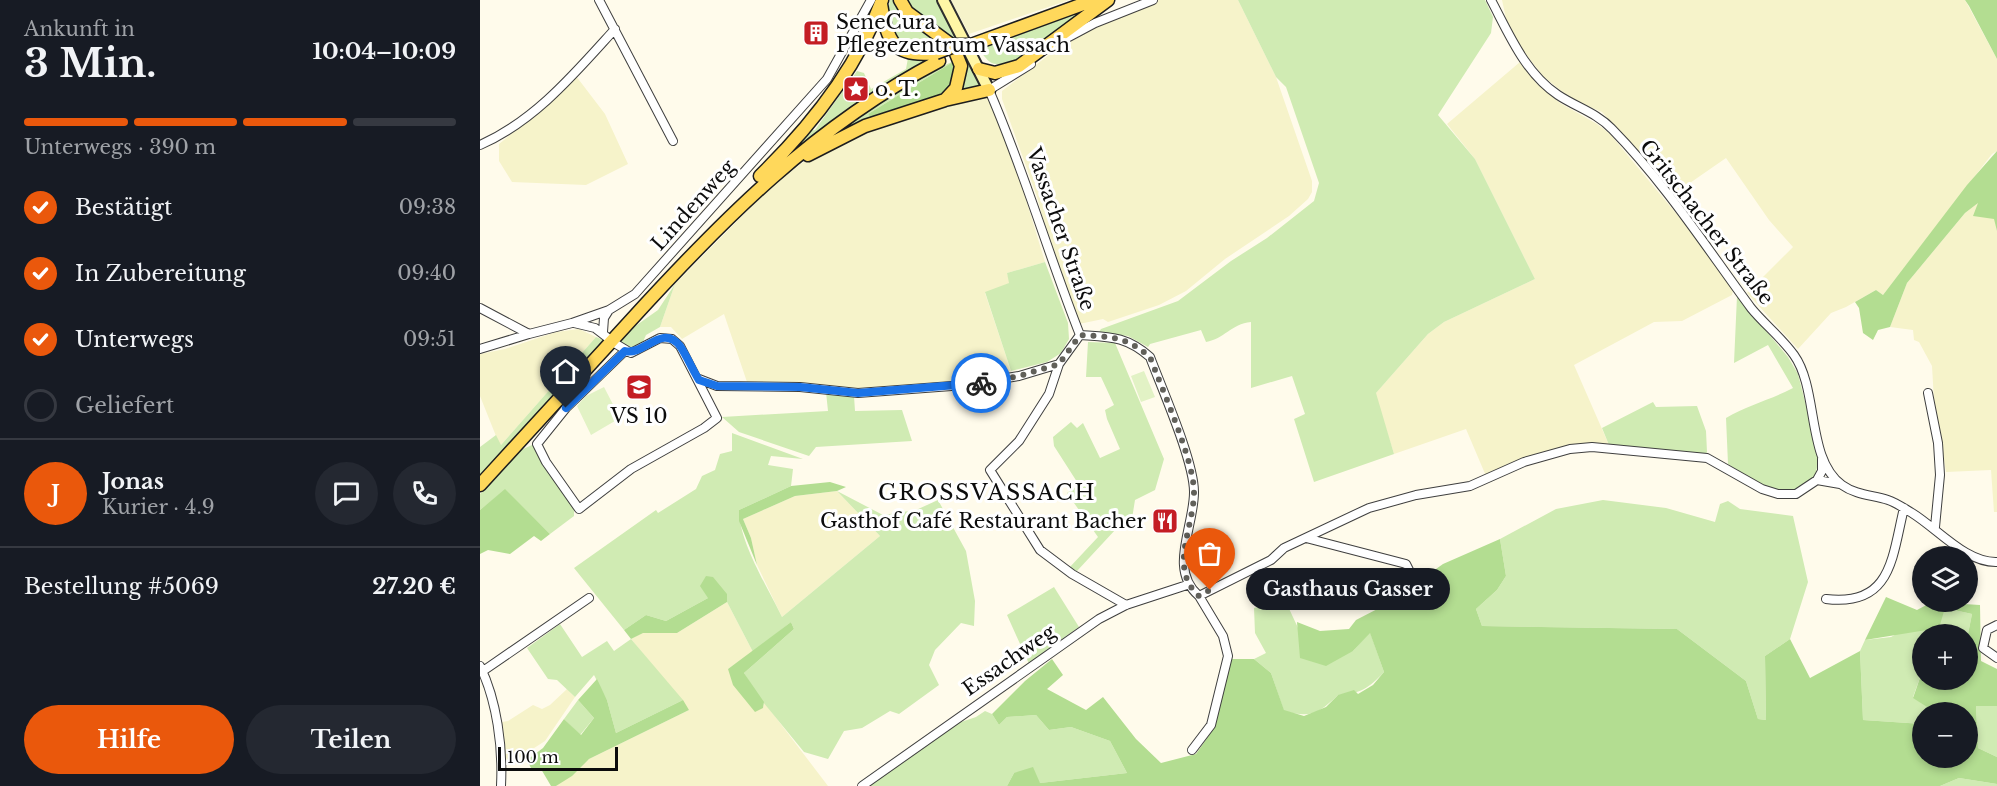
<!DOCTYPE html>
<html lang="de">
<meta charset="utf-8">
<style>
:root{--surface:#171b24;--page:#242831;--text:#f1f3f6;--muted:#9ea1a6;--line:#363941;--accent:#ea580c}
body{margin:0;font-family:"Libre Baskerville",serif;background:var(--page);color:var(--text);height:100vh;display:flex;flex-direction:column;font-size:22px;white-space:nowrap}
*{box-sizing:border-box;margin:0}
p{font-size:20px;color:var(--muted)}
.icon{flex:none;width:33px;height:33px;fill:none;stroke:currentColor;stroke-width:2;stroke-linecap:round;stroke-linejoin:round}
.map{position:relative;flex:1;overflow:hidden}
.details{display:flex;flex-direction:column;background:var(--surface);width:480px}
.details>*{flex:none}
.buttons{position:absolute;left:1432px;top:546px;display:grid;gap:12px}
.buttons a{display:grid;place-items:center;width:66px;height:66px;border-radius:50%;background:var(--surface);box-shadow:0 3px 9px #0003;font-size:30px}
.scale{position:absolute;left:18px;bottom:15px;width:120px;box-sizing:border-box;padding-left:6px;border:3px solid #0c0c0c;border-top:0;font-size:16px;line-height:21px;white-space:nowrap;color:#0c0c0c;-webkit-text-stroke:4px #fff;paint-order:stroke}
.pin{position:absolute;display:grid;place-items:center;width:51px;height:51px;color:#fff;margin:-62px -26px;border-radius:50% 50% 50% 0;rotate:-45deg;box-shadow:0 0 6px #0007}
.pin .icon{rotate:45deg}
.courier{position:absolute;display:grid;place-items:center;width:60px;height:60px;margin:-30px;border:4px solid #1a73e8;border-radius:50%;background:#fff;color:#222;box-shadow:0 2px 8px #0007}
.bubble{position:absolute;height:42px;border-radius:21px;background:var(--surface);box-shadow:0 3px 9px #0003;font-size:20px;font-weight:700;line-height:42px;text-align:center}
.headline em{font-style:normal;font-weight:700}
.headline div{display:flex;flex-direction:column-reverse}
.headline{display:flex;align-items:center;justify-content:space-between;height:102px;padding:0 24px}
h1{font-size:39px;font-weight:700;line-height:45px}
.bar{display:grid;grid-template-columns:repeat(4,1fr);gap:9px 6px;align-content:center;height:72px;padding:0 24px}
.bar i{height:8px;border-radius:4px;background:var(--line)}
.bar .on{background:var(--accent)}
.bar p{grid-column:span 4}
.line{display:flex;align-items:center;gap:15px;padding:0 24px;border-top:2px solid var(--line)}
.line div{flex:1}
.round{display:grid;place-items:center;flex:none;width:63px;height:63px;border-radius:32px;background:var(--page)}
ol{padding:0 24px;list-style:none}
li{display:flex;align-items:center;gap:18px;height:66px}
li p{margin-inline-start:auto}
li .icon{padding:6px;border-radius:50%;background:var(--accent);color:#fff;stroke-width:4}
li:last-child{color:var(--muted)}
li i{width:33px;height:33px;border:3px solid var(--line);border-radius:50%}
.cta{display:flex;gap:12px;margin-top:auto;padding:12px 24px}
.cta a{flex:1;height:69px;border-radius:36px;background:var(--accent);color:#fff;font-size:24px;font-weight:700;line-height:69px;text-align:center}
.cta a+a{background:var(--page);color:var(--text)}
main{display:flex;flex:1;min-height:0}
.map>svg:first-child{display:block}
.farmland{fill:#f6f3ca}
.green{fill:#d0ebb3}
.forest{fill:#b3dd91}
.pitch{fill:#e2f2c5}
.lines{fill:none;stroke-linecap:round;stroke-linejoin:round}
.minor-casing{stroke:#3f3f3f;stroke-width:10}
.secondary-casing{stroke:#2e2e2e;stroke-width:14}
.primary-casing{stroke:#1d1d1d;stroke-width:15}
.minor{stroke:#fff;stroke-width:8}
.secondary{stroke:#fff6a6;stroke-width:10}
.primary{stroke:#ffd85b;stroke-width:12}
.primary-bridge-casing{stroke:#1d1d1d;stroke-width:15;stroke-linecap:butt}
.primary-bridge{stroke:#ffd85b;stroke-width:12}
.done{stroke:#61605a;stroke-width:6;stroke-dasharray:0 10.8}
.route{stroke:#1a73e8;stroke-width:8}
.labels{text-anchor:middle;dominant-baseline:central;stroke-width:6;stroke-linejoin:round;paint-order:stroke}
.poi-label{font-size:20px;fill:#0c0c0c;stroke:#fff;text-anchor:start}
.street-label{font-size:20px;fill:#0c0c0c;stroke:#fff}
.quarter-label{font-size:22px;letter-spacing:1.5px;fill:#0c0c0c;stroke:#fff}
</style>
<main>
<section class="details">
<div class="headline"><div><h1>3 Min.</h1><p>Ankunft in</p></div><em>10:04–10:09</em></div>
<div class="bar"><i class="on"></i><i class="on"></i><i class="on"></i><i></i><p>Unterwegs · 390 m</p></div>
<ol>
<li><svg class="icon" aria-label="check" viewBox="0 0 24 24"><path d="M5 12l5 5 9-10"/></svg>Bestätigt<p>09:38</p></li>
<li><svg class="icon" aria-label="check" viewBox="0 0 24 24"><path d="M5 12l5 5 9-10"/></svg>In Zubereitung<p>09:40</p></li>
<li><svg class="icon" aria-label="check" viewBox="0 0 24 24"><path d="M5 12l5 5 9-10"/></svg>Unterwegs<p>09:51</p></li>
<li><i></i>Geliefert</li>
</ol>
<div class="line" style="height:108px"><b class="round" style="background:var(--accent);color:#fff">J</b><div><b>Jonas</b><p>Kurier · 4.9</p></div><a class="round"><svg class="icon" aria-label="chat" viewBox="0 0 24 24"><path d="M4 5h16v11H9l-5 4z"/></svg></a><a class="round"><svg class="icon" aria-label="phone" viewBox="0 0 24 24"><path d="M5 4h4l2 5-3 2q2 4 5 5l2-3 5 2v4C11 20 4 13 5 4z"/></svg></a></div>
<div class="line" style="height:78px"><div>Bestellung #5069</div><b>27.20 €</b></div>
<div class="cta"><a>Hilfe</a><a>Teilen</a></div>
</section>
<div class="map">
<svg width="1517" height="786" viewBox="0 0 1517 786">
<rect width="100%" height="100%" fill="#fffbeb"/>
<path class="farmland" d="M471,0H589L489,34Z
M679,0H758L796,77L832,181V192L828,199L809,216L745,259L706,291L679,305L628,322L623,319L599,324L573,255L557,197L522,99V91L592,37Z
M1022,0H1485L1517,59V151L1512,154L1403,295L1396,290L1366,307L1351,313L1318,349L1267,293L1313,247L1289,220L1246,158L1194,194L1122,112L1091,99L1063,76L1038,44L1027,23Z
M1040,62L1056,83L1080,103L1117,124L1130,134L1214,235L1253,290L1252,295L1202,321L1174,322L1094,365L1129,445L1096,446L1006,476L986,429L914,454L895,394L948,334L964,322L1055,279L995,159L967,124Z
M96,76L125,114L148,164L106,185L32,182L19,161V144L83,91Z
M505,95L509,100L530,147L565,262L527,273L530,283L505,293L531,371L466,384L373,389L267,382L244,314L202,339L191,327H180L195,284L288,190L322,163L363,139L408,121Z
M1499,202L1515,219L1517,231V512H1514L1511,470L1466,472L1454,400L1452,366L1439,342L1434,340L1433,330L1410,327L1427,283L1485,213Z
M99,329L116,337L20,446L0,396V354L25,349L76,332Z
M357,491L400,536L302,617L277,565L271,538L263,519L315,496Z
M247,602L273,652L248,669L283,708L284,702L348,786H76L109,759L209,710L151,639L162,633H197Z
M87,689L95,697L65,741L34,761L25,758L22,722L28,721L53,705L62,709L70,705Z"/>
<path class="green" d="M410,0H417L466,44L453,50L423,46L406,23Z
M423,0H458L479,39L474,41L432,12Z
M758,0H1005L1013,17L1011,33L958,115L995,159L1055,279L964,322L948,334L896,393L914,454L834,482L814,419L825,414L812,376L771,388V322C751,324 744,339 726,342L721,330L670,344L668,347L648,336L619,332L621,329L698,301L751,261L787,238L834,201L839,183L806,87L796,77Z
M617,4C598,18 533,76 510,62C508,61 502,53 498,50Z
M488,55L503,86L477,94L483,57Z
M428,58L444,62L319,146L317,145L327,131L335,130L377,71L384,73L391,89L426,69Z
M476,60L388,114L391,118L359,132L358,130C395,103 434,79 476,60Z
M565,262L588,323L589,339L581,353L567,362L531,371L505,292L529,283L527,273Z
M195,284L180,327L166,335L162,344L153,348L139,342L154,327L178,310Z
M1257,296L1308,357L1318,374L1339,457L1335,477L1312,491L1283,488L1248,464L1246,418C1268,405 1290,400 1313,388L1288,345L1254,363Z
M116,337L124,340L0,475V447L16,435L21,445Z
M608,342L635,343L684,459L675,490L655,500L651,525L636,529L597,571L589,568L618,537L587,493L599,485L574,446L573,437L591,422L597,428L603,423L620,458L640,449L627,419L625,410L634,405L621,377H606Z
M346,392L374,396L375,411L422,410L432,441L336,447L329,456L259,432L242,417L348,411Z
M1173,402L1176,407L1217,406L1226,431L1227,452L1224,456L1129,445L1122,428Z
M252,433L323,459L291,456L288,465L313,469L311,486L259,510C259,542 288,588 302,617L400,536L357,491L403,515L436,510L458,500L486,551L495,601L494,626L481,623L455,650L449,665L459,685L419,714L410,711L382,728L364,731L348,759L324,752L278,696L264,673L314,629L311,622L273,652L247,602V594L228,598L186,621L166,615L144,630L94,568L176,510L178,513L216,489L222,476L235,470L240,454L252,451Z
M52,445L94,508V516L70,534L25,490L0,510V494L41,450Z
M1123,500L1186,508L1235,522L1240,504L1248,501L1260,509L1313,516L1328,582L1310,639L1285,656L1286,720L1278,719L1266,681L1197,629L1002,626L996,609L1017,590L1026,576L1020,539L1076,509Z
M574,587L599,627L564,652L550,666L527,615Z
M805,600L819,630L821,658L873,651L890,632L904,672C889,688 880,694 858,695C838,714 831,718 804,711L791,673L774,659L786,653L775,633L774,608Z
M1465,608L1492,614L1488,634H1443V669L1433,697L1450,709L1449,712H1443V724L1383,720L1380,651L1385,640L1411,637Z
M80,624L102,657L127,641L134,651L151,639L203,700L136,733L127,700L114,675L95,697L77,680L68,679L47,648Z
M98,700L114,718L100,735L84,719Z
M1496,706H1517V757L1498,748Z
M505,711L512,714L519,725L527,717L556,715L569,730L591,727L630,741L647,773L560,783L534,773L527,786H386L469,726L496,717Z
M1479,778L1517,784V786H1460Z"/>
<path class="forest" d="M1485,0H1517V59L1489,6Z
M476,60C481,104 422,107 391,118L388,114Z
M1517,151V231L1514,219L1493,216L1498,203L1485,213L1427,283L1410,327L1398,330L1393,340L1383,333L1379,308L1375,302L1396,290L1403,295L1487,185Z
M350,482L366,487L357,491L315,496L263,519L271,538L277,565L259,521V510L311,486Z
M25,489L70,534L61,541L54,536L30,554L8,550L0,554V510Z
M1020,539L1026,576L1017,590L996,609L1002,626L1197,629L1266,681L1278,719L1286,720L1285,656L1310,639L1330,678L1380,651L1383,720L1443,724V758H1488V712H1449L1450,709L1433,698L1443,669V680H1488V634L1492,614L1465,608L1459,628L1385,640L1406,597L1437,610L1452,602L1500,605L1501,661L1517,669V706H1496L1498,748L1517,757V784L1479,778L1460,786H527L534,773L553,767L560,783L647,773L630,741L591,727L569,730L556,715L527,717L519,725L512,714L545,681L572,659L583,675L567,689L606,710L623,697L656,739L681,763L716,754L732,731L750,659H774L791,673L804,710L824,716L846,707L858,695L874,690L878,694L893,685L904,672L890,633L873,651L846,666L820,658L817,622L840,631L869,629L876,620L907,604L963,564Z
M226,576L233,577L247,594V602L197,633H163L151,639L144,630L166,615L186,621L228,598L220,586Z
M311,622L314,629L264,673L284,702L283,708L275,712L253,685L248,669Z
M117,679L127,700L136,733L203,700L209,710L109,759L92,776L76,786H71L61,769L51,768L47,760L63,748L84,719L101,735L114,718L98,700Z"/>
<path class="pitch" d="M664,371L675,397L661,402L651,376Z
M124,387L140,418L111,435L97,406L106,396Z"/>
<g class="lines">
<defs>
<path id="minor" d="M119,0L193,141
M1011,0C1029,34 1045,73 1078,95C1096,107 1117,113 1132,129C1185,183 1226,247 1271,308C1284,324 1302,338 1314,355C1339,390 1326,459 1362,485C1376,495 1392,495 1408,500C1417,503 1425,509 1432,513C1458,529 1486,563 1517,562
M585,39L615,23L673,0
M551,64L509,90C544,170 568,254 600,335C630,337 646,336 670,357C682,389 714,461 714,492C714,528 688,569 719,596L791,560L804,548L889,508L936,495L990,486L1044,462L1090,449L1112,447L1227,458L1282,489L1298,494H1316L1337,480L1360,484
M0,145C55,121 95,73 135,29
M0,308L49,334L92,323L129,310L155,294L347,79L391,0
M94,323L115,328L128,338
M123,332L124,318L129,310
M600,335L579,364L569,394L539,441L510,470L560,550L592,574L646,605
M136,344L151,353L180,338L192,339L200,346L237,418L224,428L151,469L99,509L66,462L57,444L86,408L145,351
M0,349L49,334
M219,379L237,386L320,387L378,393L485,385L539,376L579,364
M1448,393L1458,443L1460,475L1455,527
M1337,480L1342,471V459
M826,538L926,564L934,580
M1346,599C1412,607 1412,557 1424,508
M1517,625L1507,630L1503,648L1517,658
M0,666C17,701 23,747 21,786
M3,671L109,598
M712,750L731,725L748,656L743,636L719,596
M382,786L619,619L646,605L707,585"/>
<path id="secondary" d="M463,0L509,90"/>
<path id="primary" d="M401,4C407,42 414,58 456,53
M491,45L614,0
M499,69L515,73L539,66L628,0
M465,100L509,90
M328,155L385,126L465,100L476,88L481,66L473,46L427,12L420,0
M280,176C331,126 378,68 402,0
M0,485C50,430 101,375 151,320C244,218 335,126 459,61"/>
</defs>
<use href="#minor" class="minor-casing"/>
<use href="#secondary" class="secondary-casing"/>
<use href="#primary" class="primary-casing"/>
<use href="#minor" class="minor"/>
<use href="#secondary" class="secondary"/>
<use href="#primary" class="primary"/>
<defs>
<path id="primary-bridge" d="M456,53L477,45H491"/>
</defs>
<use href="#primary-bridge" class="primary-bridge-casing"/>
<use href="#primary-bridge" class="primary-bridge"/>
</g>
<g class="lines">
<path class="done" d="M501,383L539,376L579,364L600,335C630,337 646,336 670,357C682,389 714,461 714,492C714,528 688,569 719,596L730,590"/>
<path class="route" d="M86,408L145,351C164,356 182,323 200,346C207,356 212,369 219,380L237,386L320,387L378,393L501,383"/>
</g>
<defs>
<symbol id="building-square" viewBox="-11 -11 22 22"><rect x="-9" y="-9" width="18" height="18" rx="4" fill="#c41d24" stroke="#fff"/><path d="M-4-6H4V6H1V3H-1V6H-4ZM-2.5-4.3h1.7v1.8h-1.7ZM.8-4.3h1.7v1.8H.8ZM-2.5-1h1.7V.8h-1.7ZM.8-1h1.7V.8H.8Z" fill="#fff"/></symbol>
<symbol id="sight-square" viewBox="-11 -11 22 22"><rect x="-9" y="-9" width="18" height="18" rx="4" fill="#c41d24" stroke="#fff"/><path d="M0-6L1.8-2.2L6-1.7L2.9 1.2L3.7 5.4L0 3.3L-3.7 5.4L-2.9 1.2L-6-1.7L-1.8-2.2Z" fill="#fff"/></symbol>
<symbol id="school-square" viewBox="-11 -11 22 22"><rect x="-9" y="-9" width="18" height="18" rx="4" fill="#c41d24" stroke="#fff"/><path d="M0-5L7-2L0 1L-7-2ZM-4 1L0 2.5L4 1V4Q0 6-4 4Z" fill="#fff"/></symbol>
<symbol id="restaurant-square" viewBox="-11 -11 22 22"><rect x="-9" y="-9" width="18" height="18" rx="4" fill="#c41d24" stroke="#fff"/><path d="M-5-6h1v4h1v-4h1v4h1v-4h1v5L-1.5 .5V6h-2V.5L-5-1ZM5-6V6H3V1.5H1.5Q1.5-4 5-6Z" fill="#fff"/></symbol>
</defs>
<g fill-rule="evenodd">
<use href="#building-square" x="321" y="18" width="30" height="30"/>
<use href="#sight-square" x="361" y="74" width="30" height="30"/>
<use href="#school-square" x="144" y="372" width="30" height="30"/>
<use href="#restaurant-square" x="670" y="506" width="30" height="30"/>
</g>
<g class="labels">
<g class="poi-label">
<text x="356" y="22">SeneCura<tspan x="356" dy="23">Pflegezentrum Vassach</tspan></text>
<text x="395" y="89">o. T.</text>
<text x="159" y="416" text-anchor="middle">VS 10</text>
<text x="666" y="521" text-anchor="end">Gasthof Café Restaurant Bacher</text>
</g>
<g class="street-label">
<text transform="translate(213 205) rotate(-48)">Lindenweg</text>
<text transform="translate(1227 222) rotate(52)">Gritschacher Straße</text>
<text transform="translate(581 229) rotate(71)">Vassacher Straße</text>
<text transform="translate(529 660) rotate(-35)">Essachweg</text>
</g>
<g class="quarter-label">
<text x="507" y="492">GROSSVASSACH</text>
</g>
</g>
</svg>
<div class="buttons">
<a><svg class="icon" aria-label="layers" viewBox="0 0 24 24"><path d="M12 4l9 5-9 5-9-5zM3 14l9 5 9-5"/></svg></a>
<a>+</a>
<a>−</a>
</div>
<div class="scale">100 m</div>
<div class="pin" style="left:730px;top:590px;background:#ea580c"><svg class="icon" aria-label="bag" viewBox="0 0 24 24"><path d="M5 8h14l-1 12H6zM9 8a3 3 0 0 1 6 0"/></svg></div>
<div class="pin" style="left:86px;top:408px;background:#1f2937"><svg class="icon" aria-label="home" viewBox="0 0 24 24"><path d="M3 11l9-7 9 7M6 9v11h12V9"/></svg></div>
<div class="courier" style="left:501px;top:383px"><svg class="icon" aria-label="bike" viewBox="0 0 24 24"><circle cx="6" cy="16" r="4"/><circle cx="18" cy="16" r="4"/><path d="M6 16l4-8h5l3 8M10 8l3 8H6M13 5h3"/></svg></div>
<div class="bubble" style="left:766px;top:568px;width:204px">Gasthaus Gasser</div>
</div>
</main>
